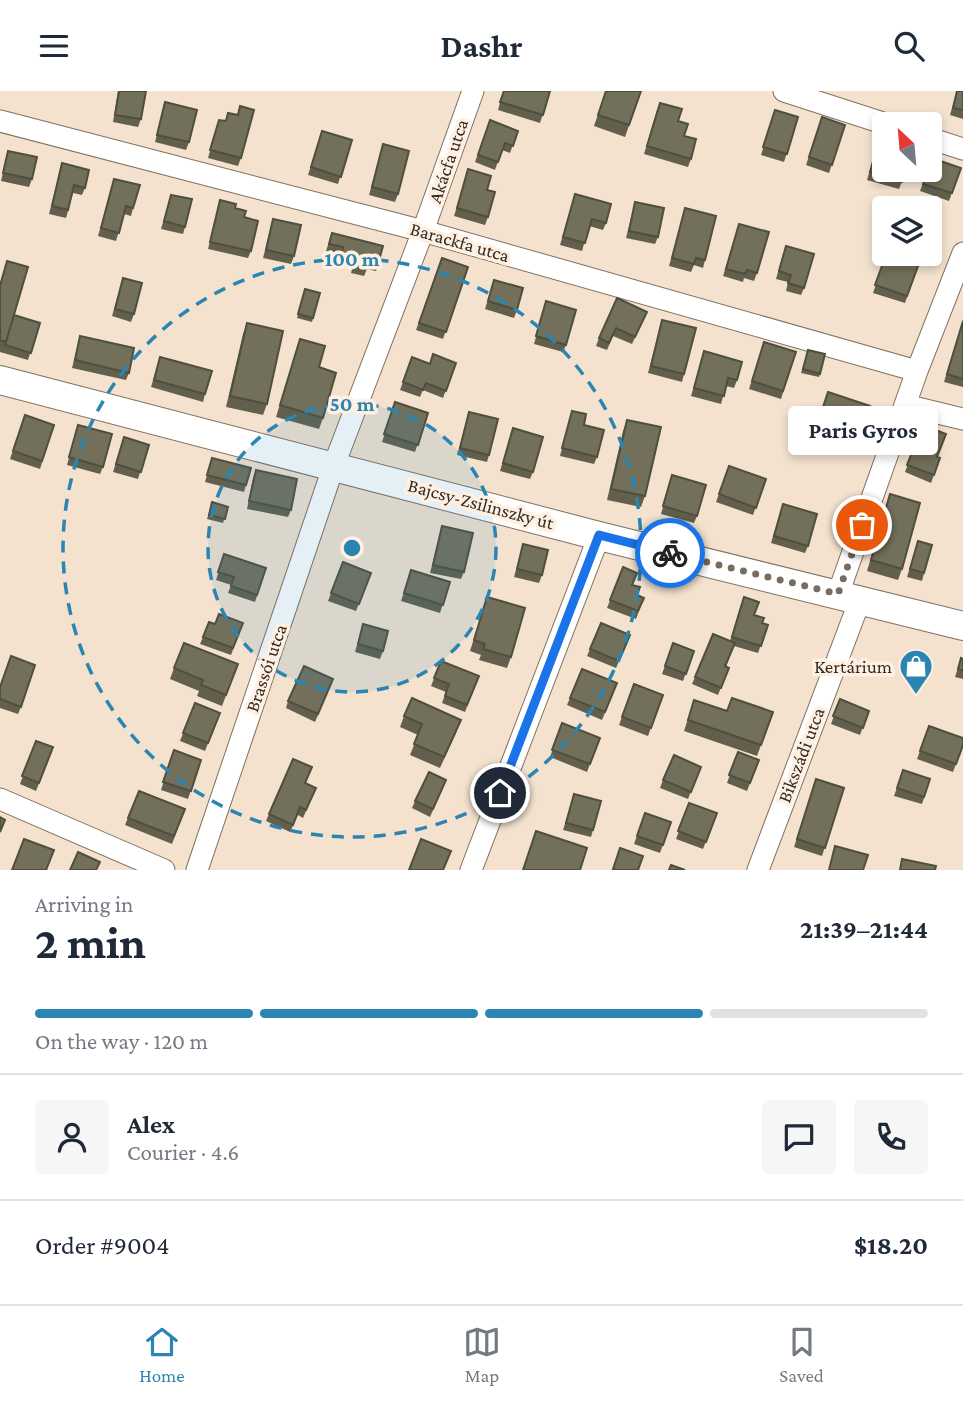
<!DOCTYPE html>
<meta charset="utf-8">
<style>
:root{--surface:#fff;--page:#f6f6f7;--text:#1f2937;--muted:#747a83;--line:#e0e1e3;--accent:#2a85b2}
body{margin:0;font-family:"Crimson Pro",serif;background:var(--page);color:var(--text);height:100vh;display:flex;flex-direction:column;font-size:26px;white-space:nowrap}
*{box-sizing:border-box;margin:0}
p{font-size:23px;color:var(--muted)}
.icon{flex:none;width:38px;height:38px;fill:none;stroke:currentColor;stroke-width:2;stroke-linecap:round;stroke-linejoin:round}
.map{position:relative;height:779px;overflow:hidden}
.sheet{display:flex;flex-direction:column;background:var(--surface);flex:1}
.sheet>*{flex:none}
.needle{width:46px;rotate:334deg}
.tools{position:absolute;left:872px;top:21px;display:grid;gap:14px}
.tools a{display:grid;place-items:center;width:70px;height:70px;border-radius:7px;background:var(--surface);box-shadow:0 4px 10px #0003;font-size:35px}
.pin{position:absolute;display:grid;place-items:center;width:60px;height:60px;color:#fff;margin:-30px;border:4px solid #fff;border-radius:50%;box-shadow:0 2px 7px #0007}
.courier{position:absolute;display:grid;place-items:center;width:70px;height:70px;margin:-35px;border:5px solid #1a73e8;border-radius:50%;background:#fff;color:#222;box-shadow:0 2px 9px #0007}
.bubble{position:absolute;height:49px;border-radius:7px;background:var(--surface);box-shadow:0 4px 10px #0003;font-size:23px;font-weight:700;line-height:49px;text-align:center}
.head em{font-style:normal;font-weight:700}
.head div{display:flex;flex-direction:column-reverse}
.head{display:flex;align-items:center;justify-content:space-between;height:119px;padding:0 35px}
h1{font-size:46px;font-weight:700;line-height:52px}
.bar{display:grid;grid-template-columns:repeat(4,1fr);gap:10px 7px;align-content:center;height:84px;padding:0 35px}
.bar i{height:9px;border-radius:5px;background:var(--line)}
.bar .current{background:var(--accent)}
.bar p{grid-column:span 4}
.line{display:flex;align-items:center;gap:18px;padding:0 35px;border-top:2px solid var(--line)}
.line div{flex:1}
.round{display:grid;place-items:center;flex:none;width:74px;height:74px;border-radius:7px;background:var(--page)}
header{display:flex;justify-content:space-between;align-items:center;height:91px;padding:0 35px;background:var(--surface);font-size:32px;font-weight:700}
.tabs{display:flex;justify-content:space-around;align-items:center;height:98px;border-top:2px solid var(--line);background:var(--surface);font-size:19px;color:var(--muted)}
.tabs a{display:grid;justify-items:center;gap:4px}
.tabs .current{color:var(--accent)}
.map>svg:first-child{display:block}
.lines{fill:none;stroke-linecap:round;stroke-linejoin:round}
.minor-casing{stroke:#80705f;stroke-width:23}
.major-casing{stroke:#80705f;stroke-width:30}
.minor{stroke:#fff;stroke-width:21}
.major{stroke:#fff;stroke-width:28}
.wall{fill:#62604d}
.building{fill:#72705a;stroke:#504e3f;stroke-width:2}
.done{stroke:#776c60;stroke-width:7;stroke-dasharray:0 12.6}
.route{stroke:#1a73e8;stroke-width:9}
.ring{fill:none;stroke:#2a85b2;stroke-width:3.5;stroke-dasharray:12 9}
.labels{text-anchor:middle;dominant-baseline:central;stroke-width:7;stroke-linejoin:round;paint-order:stroke}
.street-label{font-size:19px;fill:#332c25;stroke:#fff0e1}
.poi-label{font-size:19px;fill:#332c25;stroke:#fff0e1;text-anchor:end}
.centre{fill:#2a85b2;stroke:#fff0e1;stroke-width:3.5}
.ring-label{font-size:21px;text-anchor:middle;font-weight:bold;fill:#2a85b2;stroke:#fff0e1;stroke-width:7;stroke-linejoin:round;paint-order:stroke}
</style>
<header><svg class="icon" aria-label="menu" viewBox="0 0 24 24"><path d="M4 6h16M4 12h16M4 18h16"/></svg>Dashr<svg class="icon" aria-label="search" viewBox="0 0 24 24"><circle cx="10" cy="10" r="6"/><path d="M15 15l6 6"/></svg></header>
<div class="map">
<svg width="963" height="779" viewBox="0 0 963 779">
<rect width="100%" height="100%" fill="#f4e2cf"/>
<g class="lines">
<defs>
<path id="minor" d="M784,0L886,33
M0,30L423,140L917,280
M929,47L963,58
M905,314L963,328
M838,503L917,280L963,162
M0,708L164,779
M197,779L334,374L423,140L473,0
M471,779L599,445
M758,779L860,509"/>
<path id="major" d="M0,289L599,445L963,535"/>
</defs>
<use href="#minor" class="minor-casing"/>
<use href="#major" class="major-casing"/>
<use href="#minor" class="minor"/>
<use href="#major" class="major"/>
</g>
<path class="wall" d="M118,0H146L141,28L138,36L113,31Z
M503,0H550L540,32L498,19Z
M606,0H641L625,46L594,35Z
M957,0H963V28L950,24Z
M165,11L189,51L186,59L155,51Z
M240,15L241,67L238,75L208,67L219,29L225,30L228,22L237,24Z
M657,19L678,30L684,45L691,68L688,76L644,63Z
M775,19L798,26L784,71L761,64Z
M822,26L845,34L829,82L806,74Z
M490,29L518,40L510,62L502,59L495,79L475,71Z
M322,40L352,49L338,93L308,84Z
M879,49L906,79L899,98L867,89Z
M383,53L398,103L395,111L369,104Z
M8,60L32,88L29,96L1,90Z
M62,72L85,97L82,104L73,102L66,127L49,123Z
M961,77L949,110L920,100L928,79Z
M466,86L487,99L488,126L485,134L454,125Z
M114,88L133,117L131,125L124,123L116,150L98,145Z
M575,103L606,132L603,139L589,135L582,160L560,154Z
M171,104L185,136L183,143L161,138Z
M220,109L244,126L251,160L248,167L208,158Z
M635,111L658,146L655,153L626,147Z
M685,117L705,169L703,177L694,174L691,181L669,175Z
M273,128L294,165L291,173L263,167Z
M739,133L757,182L754,190L744,187L743,191L723,185Z
M332,142L378,173L376,180L367,178L364,185L351,182L353,174L339,171L341,164L326,160Z
M783,163L804,197L801,204L786,200L788,191L776,188Z
M886,164L918,175L905,212L873,202Z
M442,167L468,176L443,248L416,239Z
M7,170L14,224L40,232L28,269L0,261V192Z
M123,187L134,223L131,231L112,225Z
M494,189L517,219L514,227L485,218Z
M305,198L320,202L312,231L297,227Z
M546,210L566,254L563,261L534,253Z
M647,221L632,253L613,245L607,259L596,255L599,247Z
M963,228V296L944,291Z
M662,229L684,283L682,291L648,282Z
M247,232L267,313L263,324L226,316L243,243Z
M80,245L129,282L126,289L72,277Z
M300,248L319,276L323,327L319,338L276,326Z
M764,251L796,261L781,308L749,298Z
M808,259L825,263L819,286L801,282Z
M704,260L737,289L734,297L726,295L721,313L691,305Z
M160,266L205,303L203,311L151,296Z
M412,266L430,273L456,272L443,307L423,299L420,306L400,299Z
M828,301L870,315L856,357L828,348L833,334L818,330Z
M395,311L428,322L415,361L382,351Z
M572,320L584,334L597,366L594,373L560,365Z
M469,321L489,364L487,371L457,364Z
M25,324L54,334L40,378L10,368Z
M627,329L645,405L641,416L607,409L623,340Z
M78,334L103,376L100,383L67,374Z
M923,334L937,366L940,367L931,392L905,381Z
M513,337L533,381L530,388L500,380Z
M124,346L149,354L138,388L113,381Z
M212,367L246,394L244,401L205,391Z
M729,375L766,388L753,424L716,411Z
M256,379L291,419L288,426L247,418L253,387Z
M672,384L697,425L694,432L661,423Z
M890,403L902,478L898,489L867,480Z
M212,411L228,416L223,432L207,428Z
M783,413L808,455L805,462L771,452Z
M442,435L464,481L461,488L430,482Z
M918,450L924,482L922,490L907,486Z
M523,453L542,484L539,492L514,486Z
M224,463L266,477L255,511L228,502L231,494L216,489Z
M343,471L371,482L356,520L328,510Z
M623,476L637,504L644,507L636,528L607,517Z
M411,479L450,491L440,522L401,510Z
M487,506L511,566L507,577L479,569L481,564L470,560Z
M741,513L762,532L768,534L758,562L734,555L726,576L729,577L718,604L692,593L713,543L730,550Z
M209,531L215,533L243,532L231,564L200,553Z
M601,532L627,552L616,577L587,565Z
M363,533L383,560L380,568L355,561Z
M673,552L694,560L683,590L662,583Z
M961,567L963,568V588L955,586Z
M441,570L479,585L465,621L442,612L446,601L431,595Z
M238,573L222,615L197,605L199,600L170,588L174,577Z
M582,578L617,592L602,629L567,614Z
M634,593L663,604L648,645L619,634Z
M0,595L21,616L18,623L0,617Z
M330,596L315,631L286,617L288,610Z
M840,608L869,620L860,644L831,633Z
M694,609L727,620L761,654L757,665L684,640Z
M195,612L220,622L205,660L180,650Z
M404,625L457,640L440,677L410,664L418,644L400,636Z
M562,632L600,647L587,681L550,666Z
M929,635L963,654L953,681L917,668Z
M36,650L53,656L36,700L20,693Z
M174,659L201,669L188,708L161,699Z
M738,661L759,669L747,700L727,692Z
M701,676L688,708L660,697L663,689Z
M903,679L930,688L922,713L894,705Z
M816,688L844,697L822,765L794,756Z
M446,689L430,726L412,717L415,710Z
M306,692L313,704L303,727L298,724L290,741L266,730L269,723Z
M139,700L185,718L172,753L125,734Z
M574,703L593,739L591,746L563,739Z
M689,712L717,722L703,758L676,748Z
M645,722L671,731L660,762L634,753Z"/>
<path class="building" d="M119,0H146L141,28L115,24Z
M504,0H550L543,24L500,11Z
M606,0H641L629,34L598,24Z
M957,0H963V19L953,17Z
M165,11L197,19L189,51L157,44Z
M660,12L682,18L678,30L688,33L684,45L696,48L691,68L647,55Z
M240,15L254,19L241,67L210,59L219,29L226,30L228,22L238,24Z
M775,19L798,26L787,63L763,56Z
M822,26L845,34L832,74L809,66Z
M490,29L518,40L513,55L505,52L498,71L478,64Z
M322,40L352,49L341,86L311,76Z
M879,49L884,50V79H906L902,91L870,81Z
M383,53L409,60L398,103L372,96Z
M8,60L37,66L32,88L3,82Z
M932,67L961,77L952,102L923,93L928,79H929V74Z
M62,72L89,79L85,97L74,94L68,119L52,115Z
M468,78L491,85L487,99L495,101L488,126L457,117Z
M114,88L140,94L133,117L126,115L119,142L101,137Z
M575,103L611,113L606,132L592,128L585,152L563,146Z
M171,104L192,108L185,136L164,130Z
M220,109L236,113L235,117L246,120L244,126L258,130L251,160L210,151Z
M635,111L664,117L658,146L629,140Z
M685,117L716,125L705,169L696,167L694,173L672,167Z
M273,128L301,134L294,165L266,159Z
M739,133L769,141L757,182L747,179L745,183L726,178Z
M332,142L383,155L378,173L369,170L367,177L354,174L356,166L342,163L343,156L329,153Z
M786,155L814,163L804,197L788,192L791,184L779,180Z
M886,164L918,175L907,205L875,194Z
M442,167L468,176L446,241L419,232Z
M7,170L28,176L6,251L0,249V195Z
M123,187L142,192L134,223L115,218Z
M494,189L523,197L517,219L488,210Z
M305,198L320,202L313,227L298,223Z
M617,207L647,221L635,246L616,237L609,252L599,247Z
M546,210L576,219L566,254L536,245Z
M14,224L40,232L31,262L5,254Z
M662,229L696,237L684,283L651,275Z
M963,230V288L947,283Z
M247,232L283,240L267,313L230,305Z
M80,245L134,257L129,282L75,269Z
M300,248L325,255L319,276L336,282L323,327L280,314Z
M764,251L796,261L783,300L752,290Z
M808,259L825,263L820,283L803,278Z
M704,260L742,271L737,289L728,287L724,305L694,297Z
M433,263L456,272L446,300L426,292L423,299L403,291L412,266L430,273Z
M160,266L212,280L205,303L154,289Z
M828,301L870,315L859,349L831,341L836,327L821,322Z
M395,311L428,322L418,354L384,343Z
M572,320L586,323L584,334L604,339L597,366L562,357Z
M469,321L498,328L489,364L460,357Z
M25,324L54,334L42,370L13,360Z
M627,329L661,336L645,405L611,398Z
M78,334L112,343L103,376L69,366Z
M923,334L946,343L937,366L940,367L934,384L907,374Z
M513,337L543,346L533,381L503,372Z
M124,346L149,354L141,381L116,373Z
M212,367L251,377L246,394L207,384Z
M729,375L766,388L756,417L719,403Z
M256,379L297,388L291,419L249,410Z
M672,384L706,394L697,425L663,415Z
M890,403L920,412L902,478L871,469Z
M212,411L228,416L225,428L209,424Z
M783,413L817,423L808,455L774,445Z
M442,435L473,442L464,481L433,474Z
M918,450L932,454L924,482L910,478Z
M523,453L548,459L542,484L517,478Z
M224,463L266,477L257,504L231,495L234,486L218,481Z
M343,471L371,482L359,513L331,502Z
M623,476L637,482L632,494L640,496L637,504L644,507L638,520L610,509Z
M411,479L450,491L443,514L404,502Z
M487,506L525,517L511,566L483,558L485,553L474,549Z
M744,506L759,511L754,524L764,527L762,532L768,534L761,555L732,546Z
M219,523L243,532L233,557L203,546L209,531L215,533Z
M601,532L630,544L619,570L590,558Z
M363,533L388,540L383,560L358,553Z
M713,543L735,552L725,575L729,577L721,597L695,586Z
M184,552L238,573L226,604L201,594L203,589L174,577Z
M673,552L694,560L686,583L665,575Z
M11,565L35,574L21,616L0,608V596Z
M961,567L963,568V580L958,578Z
M441,570L479,585L467,614L445,605L449,593L434,587Z
M304,575L333,588L318,623L288,610Z
M582,578L617,592L605,621L570,607Z
M634,593L663,604L651,637L622,626Z
M412,607L461,629L444,666L414,653L422,633L404,625Z
M732,607L773,621L761,654L688,629L694,609L727,620Z
M840,608L869,620L863,637L833,625Z
M195,612L220,622L208,652L183,642Z
M562,632L600,647L590,673L552,659Z
M929,635L963,647V654L956,673L920,660Z
M36,650L53,656L39,692L22,685Z
M174,659L201,669L191,700L163,691Z
M738,661L759,669L750,692L729,684Z
M674,664L701,676L691,701L663,689Z
M293,668L312,676L305,692L316,697L306,719L300,716L293,734L269,723Z
M903,679L930,688L924,706L897,697Z
M429,681L446,689L433,718L415,710Z
M816,688L844,697L825,757L797,748Z
M139,700L185,718L174,745L128,727Z
M574,703L601,710L593,739L566,732Z
M689,712L717,722L706,751L678,740Z
M645,722L671,731L663,754L637,745Z
M0,726L5,729L0,741Z
M536,740L587,757L580,779H523Z
M24,748L54,759L46,779H12Z
M421,748L451,760L443,779H409Z
M835,755L868,764L863,779H829Z
M620,757L643,765L638,779H616L613,778Z
M78,761L100,771L96,779H70Z
M902,768L936,775L935,779H900Z
M671,774L685,779H669Z"/>
<g class="lines">
<path class="done" d="M670,462L838,503L862,434"/>
<path class="route" d="M500,702L599,444L670,462"/>
</g>
<circle cx="352" cy="457" r="144" fill="#2a85b2" fill-opacity=".12"/>
<g class="ring">
<circle cx="352" cy="457" r="144"/>
<circle cx="352" cy="457" r="289"/>
</g>
<defs>
<symbol id="shop-pin" viewBox="-11 -11 22 30"><path d="M0 17L-7.5 6A9.5 9.5 0 1 1 7.5 6Z" fill="#2a85b2" stroke="#fff0e1"/><path d="M-5-2.5h2.3a2.7 3.5 0 0 1 5.4 0H5L5.5 6h-11ZM-1.5-2.5h3a1.5 2.3 0 0 0-3 0Z" fill="#fff"/></symbol>
</defs>
<g fill-rule="evenodd">
<use href="#shop-pin" x="897" y="556" width="38" height="52"/>
</g>
<g class="labels">
<g class="street-label">
<text transform="translate(448 70) rotate(-71)">Akácfa utca</text>
<text transform="translate(460 151) rotate(16)">Barackfa utca</text>
<text transform="translate(481 413) rotate(15)">Bajcsy-Zsilinszky út</text>
<text transform="translate(266 577) rotate(-71)">Brassói utca</text>
<text transform="translate(801 664) rotate(-69)">Bikszádi utca</text>
</g>
<g class="poi-label">
<text x="892" y="575">Kertárium</text>
</g>
</g>
<circle cx="352" cy="457" r="10" class="centre"/>
<g class="ring-label">
<text x="352" y="175">100 m</text>
<text x="352" y="320">50 m</text>
</g>
</svg>
<div class="tools">
<a><svg class="needle" viewBox="-14 -14 28 28"><path d="M0-13l5 13h-10z" fill="#e53935"/><path d="M0 13l5-13h-10z" fill="#747a83"/></svg></a>
<a><svg class="icon" aria-label="layers" viewBox="0 0 24 24"><path d="M12 4l9 5-9 5-9-5zM3 14l9 5 9-5"/></svg></a>
</div>
<div class="pin" style="left:862px;top:434px;background:#ea580c"><svg class="icon" aria-label="bag" viewBox="0 0 24 24"><path d="M5 8h14l-1 12H6zM9 8a3 3 0 0 1 6 0"/></svg></div>
<div class="pin" style="left:500px;top:702px;background:#1f2937"><svg class="icon" aria-label="home" viewBox="0 0 24 24"><path d="M3 11l9-7 9 7M6 9v11h12V9"/></svg></div>
<div class="courier" style="left:670px;top:462px"><svg class="icon" aria-label="bike" viewBox="0 0 24 24"><circle cx="6" cy="16" r="4"/><circle cx="18" cy="16" r="4"/><path d="M6 16l4-8h5l3 8M10 8l3 8H6M13 5h3"/></svg></div>
<div class="bubble" style="left:788px;top:315px;width:150px">Paris Gyros</div>
</div>
<section class="sheet">
<div class="head"><div><h1>2 min</h1><p>Arriving in</p></div><em>21:39–21:44</em></div>
<div class="bar"><i class="current"></i><i class="current"></i><i class="current"></i><i></i><p>On the way · 120 m</p></div>
<div class="line" style="height:126px"><a class="round"><svg class="icon" aria-label="person" viewBox="0 0 24 24"><circle cx="12" cy="8" r="4"/><path d="M4 21q1-7 8-7t8 7"/></svg></a><div><b>Alex</b><p>Courier · 4.6</p></div><a class="round"><svg class="icon" aria-label="chat" viewBox="0 0 24 24"><path d="M4 5h16v11H9l-5 4z"/></svg></a><a class="round"><svg class="icon" aria-label="phone" viewBox="0 0 24 24"><path d="M5 4h4l2 5-3 2q2 4 5 5l2-3 5 2v4C11 20 4 13 5 4z"/></svg></a></div>
<div class="line" style="height:91px"><div>Order #9004</div><b>$18.20</b></div>
</section>
<nav class="tabs">
<a class="current"><svg class="icon" aria-label="home" viewBox="0 0 24 24"><path d="M3 11l9-7 9 7M6 9v11h12V9"/></svg>Home</a>
<a><svg class="icon" aria-label="map" viewBox="0 0 24 24"><path d="M3 6l6-2 6 2 6-2v14l-6 2-6-2-6 2zM9 4v14M15 6v14"/></svg>Map</a>
<a><svg class="icon" aria-label="saved" viewBox="0 0 24 24"><path d="M7 4h10v16l-5-4-5 4z"/></svg>Saved</a>
</nav>
